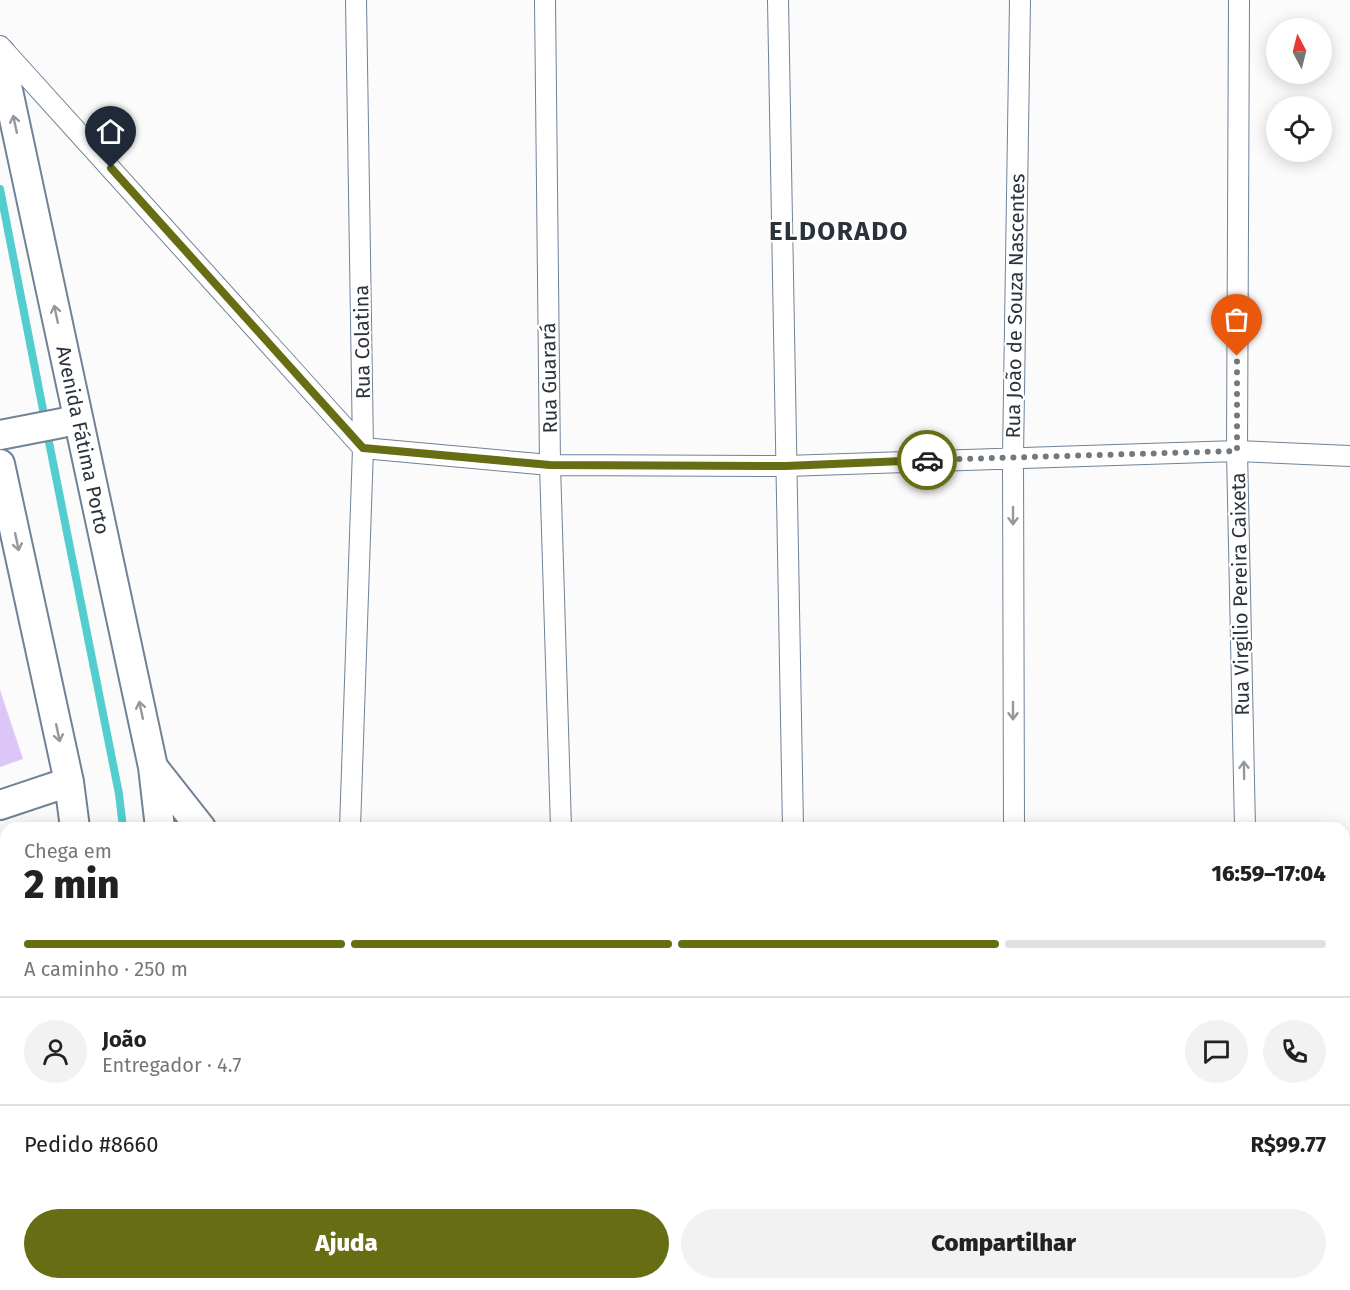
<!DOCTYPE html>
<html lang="pt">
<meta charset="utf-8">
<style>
:root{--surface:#fff;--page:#f2f2f2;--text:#222;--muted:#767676;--line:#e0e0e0;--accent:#666d12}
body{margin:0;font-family:"Fira Sans",sans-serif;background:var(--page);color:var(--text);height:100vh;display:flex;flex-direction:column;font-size:22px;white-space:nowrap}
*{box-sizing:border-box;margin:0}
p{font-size:20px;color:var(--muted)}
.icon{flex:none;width:33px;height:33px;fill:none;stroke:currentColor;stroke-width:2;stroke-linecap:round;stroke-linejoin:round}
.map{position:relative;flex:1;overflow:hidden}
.panel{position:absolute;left:0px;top:822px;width:1350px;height:468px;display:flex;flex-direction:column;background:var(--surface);border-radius:18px 18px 0 0;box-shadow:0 3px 15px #0003}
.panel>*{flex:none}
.needle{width:39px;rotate:353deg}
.buttons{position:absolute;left:1266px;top:18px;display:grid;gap:12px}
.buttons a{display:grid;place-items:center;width:66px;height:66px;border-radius:50%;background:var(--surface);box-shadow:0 3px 15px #0003;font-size:30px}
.pin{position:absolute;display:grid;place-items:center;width:51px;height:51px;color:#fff;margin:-62px -26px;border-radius:50% 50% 50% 0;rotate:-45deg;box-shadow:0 0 6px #0007}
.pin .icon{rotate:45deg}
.courier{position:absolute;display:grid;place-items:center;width:60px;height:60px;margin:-30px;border:4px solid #666d12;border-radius:50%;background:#fff;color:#222;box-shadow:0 2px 8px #0007}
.head em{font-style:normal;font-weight:800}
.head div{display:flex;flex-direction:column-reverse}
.head{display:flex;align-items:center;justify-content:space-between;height:102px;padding:0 24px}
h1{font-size:39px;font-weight:800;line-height:45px}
.bar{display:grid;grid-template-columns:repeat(4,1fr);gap:9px 6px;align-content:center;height:72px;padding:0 24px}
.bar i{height:8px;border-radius:4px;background:var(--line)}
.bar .on{background:var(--accent)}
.bar p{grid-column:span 4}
.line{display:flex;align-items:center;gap:15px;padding:0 24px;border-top:2px solid var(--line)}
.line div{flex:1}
.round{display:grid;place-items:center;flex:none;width:63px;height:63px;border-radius:32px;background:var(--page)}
.primary-button{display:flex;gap:12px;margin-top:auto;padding:12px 24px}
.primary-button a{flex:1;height:69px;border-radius:36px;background:var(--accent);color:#fff;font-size:24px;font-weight:800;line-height:69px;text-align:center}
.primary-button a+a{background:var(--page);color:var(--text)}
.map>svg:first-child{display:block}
.green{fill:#dcc6f7}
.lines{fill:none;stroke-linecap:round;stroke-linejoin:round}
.stream{stroke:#54cdcf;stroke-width:8}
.lane-casing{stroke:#708296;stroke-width:14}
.street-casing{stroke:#708296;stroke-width:22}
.secondary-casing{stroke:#708296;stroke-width:32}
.lane{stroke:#fff;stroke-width:10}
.street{stroke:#fff;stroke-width:20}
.secondary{stroke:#fff;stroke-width:28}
.oneway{stroke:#94989d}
.done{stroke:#73787e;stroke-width:6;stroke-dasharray:0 10.8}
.route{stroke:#666d12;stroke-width:8}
.labels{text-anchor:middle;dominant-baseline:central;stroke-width:4.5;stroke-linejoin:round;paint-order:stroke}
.street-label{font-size:20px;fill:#2a323b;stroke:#fff}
.district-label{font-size:26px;font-weight:bold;letter-spacing:1.5px;fill:#2a323b;stroke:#fff}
</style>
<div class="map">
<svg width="1350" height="1290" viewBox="0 0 1350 1290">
<rect width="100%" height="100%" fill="#fbfbfb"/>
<path class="green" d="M0,690L23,759L0,767Z
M0,940H6V1007L0,1008Z
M6,1019V1087L0,1088V1020Z
M6,1108V1176L0,1177V1109Z
M6,1194V1262L0,1263V1195Z"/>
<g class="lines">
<path class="stream" d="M0,189L45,420
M47,432L119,794L123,828
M176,1284L177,1290"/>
<defs>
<path id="lane" d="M816,1284L820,1290"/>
<path id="street" d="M545,0L550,465L561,828
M778,0L793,828
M1239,0L1237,451L1245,828
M0,46L363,448L550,465L786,466L1237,451L1350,456
M350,828L363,448L356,0
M1014,828L1013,457L1020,0
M1344,1056H1350
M1249,1290V1284"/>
<path id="secondary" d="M0,53L153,767L160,828
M0,435L62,423L78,418
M0,464L69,782L75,828
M153,767L201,828
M0,805L69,782
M137,1284L138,1290
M208,1284L209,1290
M306,1290L310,1284"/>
</defs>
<use href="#lane" class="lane-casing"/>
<use href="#street" class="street-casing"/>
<use href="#secondary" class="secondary-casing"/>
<use href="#lane" class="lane"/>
<use href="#street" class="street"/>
<use href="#secondary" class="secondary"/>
</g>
<defs><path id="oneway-shaft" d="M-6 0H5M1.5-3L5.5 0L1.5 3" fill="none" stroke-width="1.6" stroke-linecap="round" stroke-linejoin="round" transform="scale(1.5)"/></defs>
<g class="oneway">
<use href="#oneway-shaft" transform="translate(15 124) rotate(-102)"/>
<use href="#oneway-shaft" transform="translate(56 314) rotate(-102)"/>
<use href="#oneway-shaft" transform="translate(1013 516) rotate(90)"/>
<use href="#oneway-shaft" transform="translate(17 542) rotate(78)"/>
<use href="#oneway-shaft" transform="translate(141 710) rotate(-102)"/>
<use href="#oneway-shaft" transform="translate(1013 711) rotate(90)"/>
<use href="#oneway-shaft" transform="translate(58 733) rotate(78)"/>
<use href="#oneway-shaft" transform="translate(1244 770) rotate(-91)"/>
</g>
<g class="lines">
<path class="done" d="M927,460L1237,451V356"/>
<path class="route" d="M111,168L363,448L550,465L786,466L927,460"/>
</g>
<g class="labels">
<g class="street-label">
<text transform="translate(1015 306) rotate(-89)">Rua João de Souza Nascentes</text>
<text transform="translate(362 342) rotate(-91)">Rua Colatina</text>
<text transform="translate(549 378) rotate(-91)">Rua Guarará</text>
<text transform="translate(83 440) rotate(78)">Avenida Fátima Porto</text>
<text transform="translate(1240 594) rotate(-91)">Rua Virgilio Pereira Caixeta</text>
</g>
<g class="district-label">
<text x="839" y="231">ELDORADO</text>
</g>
</g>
</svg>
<div class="buttons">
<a><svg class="needle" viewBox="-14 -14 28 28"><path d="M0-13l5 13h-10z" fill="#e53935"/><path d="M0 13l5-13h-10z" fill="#767676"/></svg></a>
<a><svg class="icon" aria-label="locate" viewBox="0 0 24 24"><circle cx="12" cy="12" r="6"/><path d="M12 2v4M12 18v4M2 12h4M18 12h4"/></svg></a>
</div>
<div class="pin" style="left:1237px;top:356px;background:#ea580c"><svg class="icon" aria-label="bag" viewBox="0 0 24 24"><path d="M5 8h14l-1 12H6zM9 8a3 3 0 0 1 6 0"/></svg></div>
<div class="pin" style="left:111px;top:168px;background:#1f2937"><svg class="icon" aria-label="home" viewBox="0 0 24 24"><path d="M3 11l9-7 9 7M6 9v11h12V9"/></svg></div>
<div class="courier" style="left:927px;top:460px"><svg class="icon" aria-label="car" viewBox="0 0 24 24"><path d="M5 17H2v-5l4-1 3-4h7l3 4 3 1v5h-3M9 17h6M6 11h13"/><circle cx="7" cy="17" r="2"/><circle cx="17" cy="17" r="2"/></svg></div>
<section class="panel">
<div class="head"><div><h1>2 min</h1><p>Chega em</p></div><em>16:59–17:04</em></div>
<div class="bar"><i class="on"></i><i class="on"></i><i class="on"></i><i></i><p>A caminho · 250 m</p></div>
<div class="line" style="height:108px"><a class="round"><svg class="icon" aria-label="person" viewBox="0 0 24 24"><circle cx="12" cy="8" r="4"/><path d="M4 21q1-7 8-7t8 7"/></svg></a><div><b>João</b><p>Entregador · 4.7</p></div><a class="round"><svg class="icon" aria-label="chat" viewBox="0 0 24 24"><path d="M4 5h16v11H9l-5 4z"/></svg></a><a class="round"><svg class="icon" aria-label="phone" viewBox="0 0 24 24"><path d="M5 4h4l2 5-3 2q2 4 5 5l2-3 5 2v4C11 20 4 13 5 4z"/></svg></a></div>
<div class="line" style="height:78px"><div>Pedido #8660</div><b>R$99.77</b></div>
<div class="primary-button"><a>Ajuda</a><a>Compartilhar</a></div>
</section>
</div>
